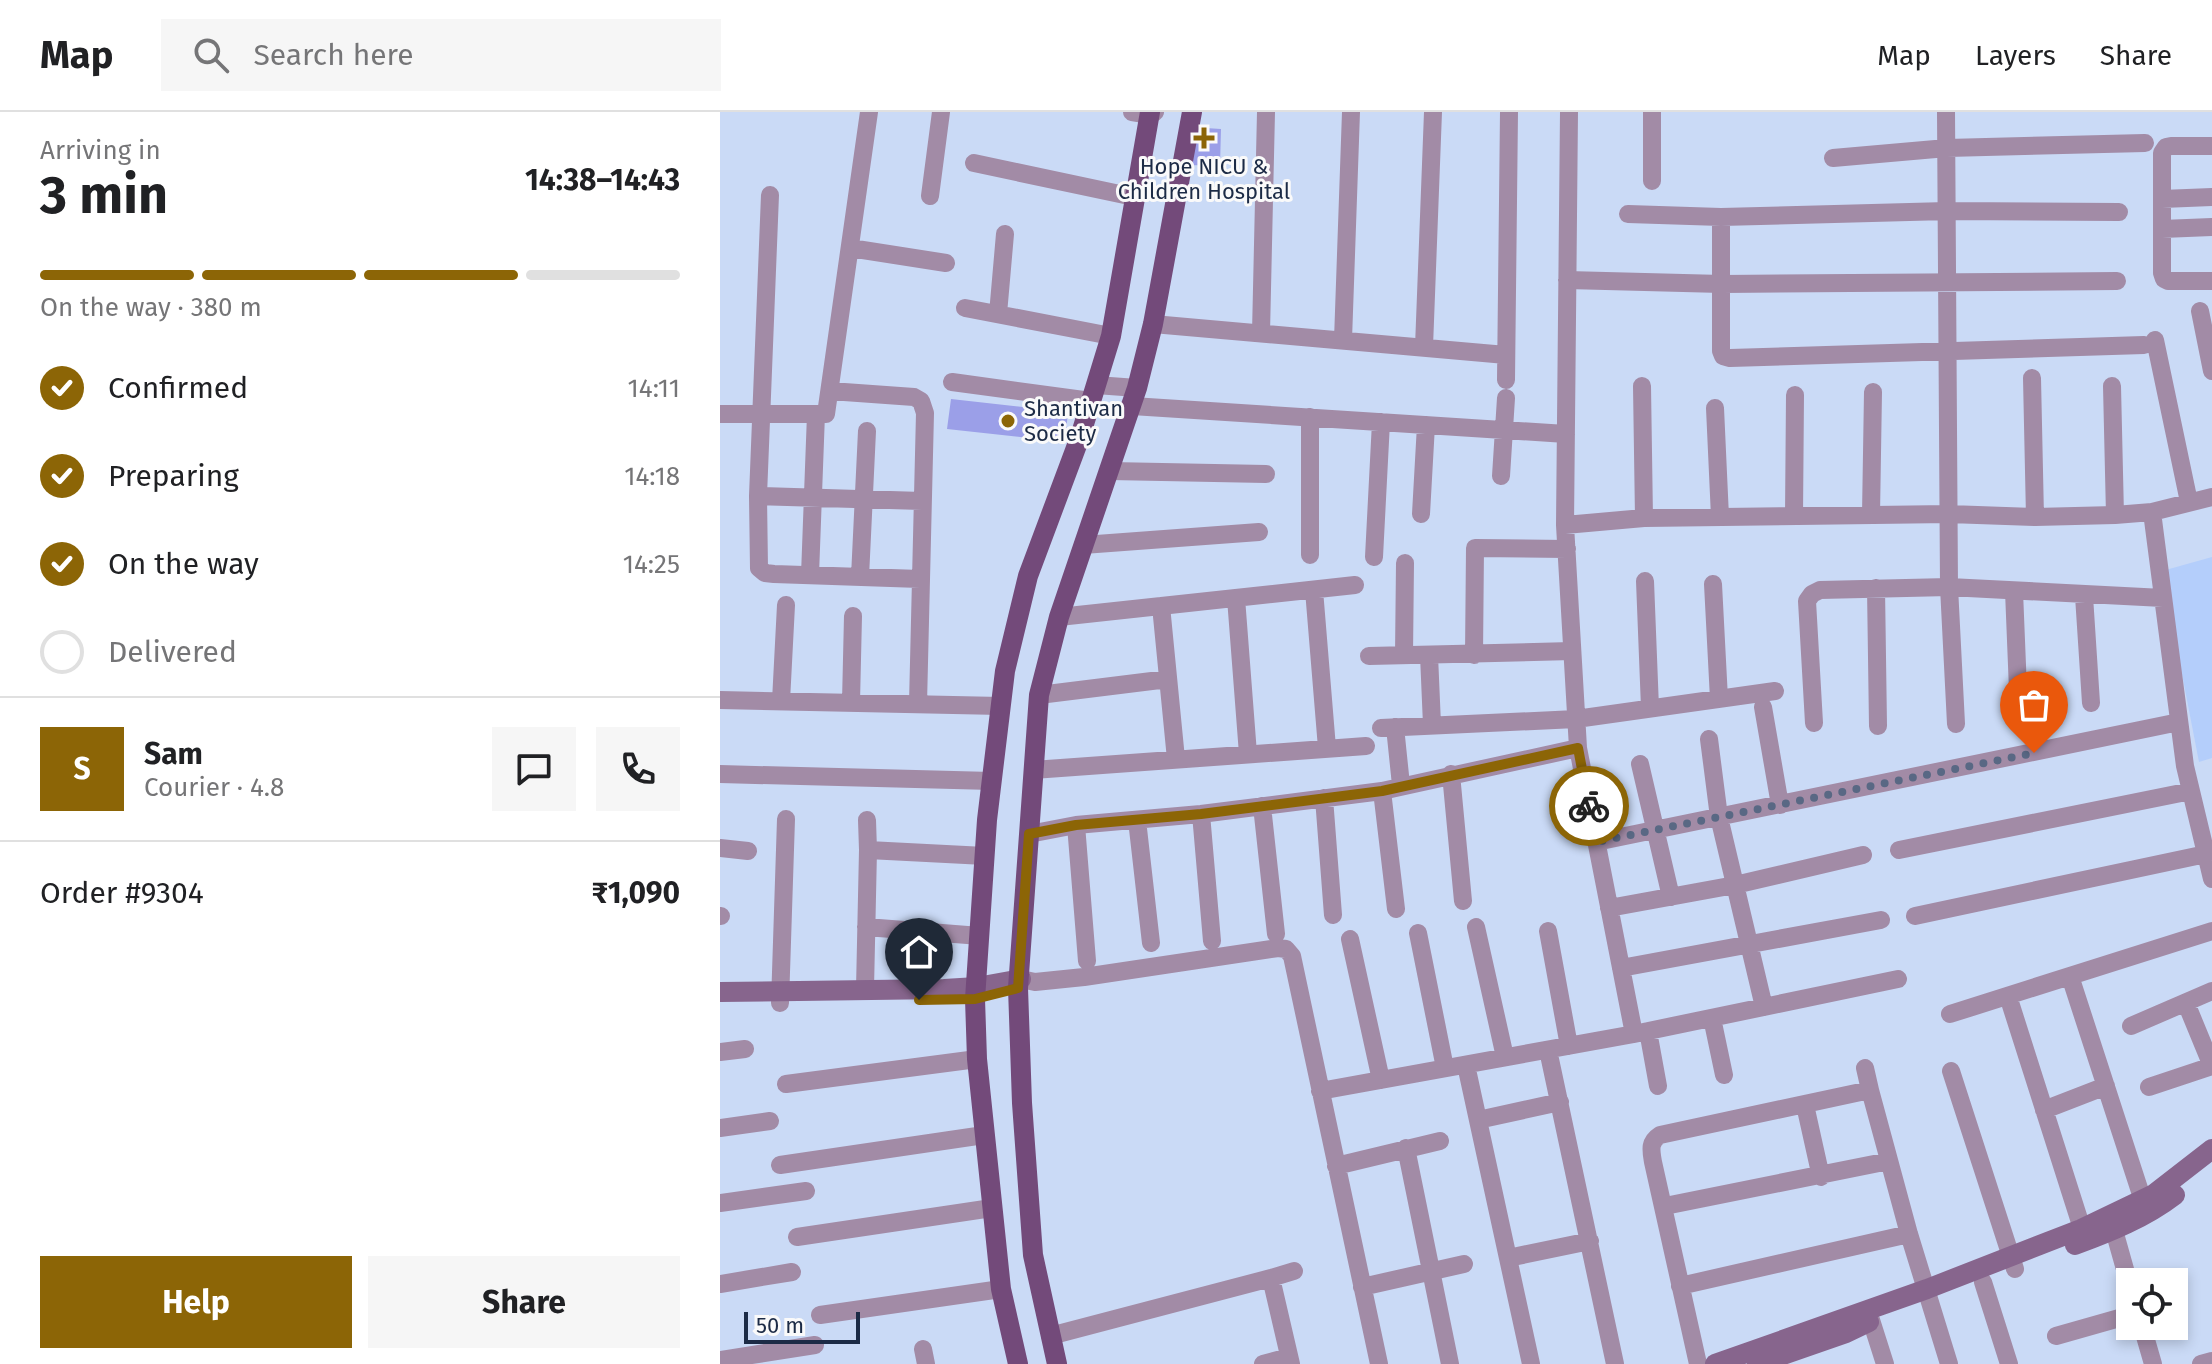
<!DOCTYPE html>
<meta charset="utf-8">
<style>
:root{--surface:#fff;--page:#f6f6f6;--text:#202124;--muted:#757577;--line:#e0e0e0;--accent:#8c6506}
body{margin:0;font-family:"Fira Sans",sans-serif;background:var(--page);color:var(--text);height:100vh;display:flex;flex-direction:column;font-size:30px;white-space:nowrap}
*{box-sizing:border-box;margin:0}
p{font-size:26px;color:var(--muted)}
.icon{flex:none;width:44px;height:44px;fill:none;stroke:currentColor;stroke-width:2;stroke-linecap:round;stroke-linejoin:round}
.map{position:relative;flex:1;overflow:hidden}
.side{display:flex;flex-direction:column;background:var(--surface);width:720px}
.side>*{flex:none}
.fabs{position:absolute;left:1396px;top:1156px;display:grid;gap:16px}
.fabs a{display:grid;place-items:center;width:72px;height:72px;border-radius:0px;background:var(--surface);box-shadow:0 4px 12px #0003;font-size:40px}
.scale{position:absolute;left:24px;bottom:20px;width:116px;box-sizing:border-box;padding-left:8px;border:4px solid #1c2b46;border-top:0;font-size:22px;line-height:28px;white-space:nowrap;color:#1c2b46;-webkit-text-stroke:6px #fafafa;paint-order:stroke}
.pin{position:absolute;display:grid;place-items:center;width:68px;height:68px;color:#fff;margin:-82px -34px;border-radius:50% 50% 50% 0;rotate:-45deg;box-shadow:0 0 8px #0007}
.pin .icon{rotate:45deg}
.courier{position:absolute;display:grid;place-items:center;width:80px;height:80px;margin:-40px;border:6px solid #8c6506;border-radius:50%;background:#fff;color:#222;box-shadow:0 2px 10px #0007}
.head em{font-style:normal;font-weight:700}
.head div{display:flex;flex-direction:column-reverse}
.head{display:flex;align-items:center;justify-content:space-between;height:136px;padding:0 40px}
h1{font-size:52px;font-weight:700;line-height:60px}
.bar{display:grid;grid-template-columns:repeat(4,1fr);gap:12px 8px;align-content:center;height:96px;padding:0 40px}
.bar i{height:10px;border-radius:6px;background:var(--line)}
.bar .on{background:var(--accent)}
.bar p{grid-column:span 4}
.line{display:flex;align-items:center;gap:20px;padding:0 40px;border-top:2px solid var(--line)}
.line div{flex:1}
.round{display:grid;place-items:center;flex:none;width:84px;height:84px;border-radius:0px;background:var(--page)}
ol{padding:0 40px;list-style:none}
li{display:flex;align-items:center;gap:24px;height:88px}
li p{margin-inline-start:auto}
li .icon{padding:8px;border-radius:50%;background:var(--accent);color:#fff;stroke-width:4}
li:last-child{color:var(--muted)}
li i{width:44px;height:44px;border:4px solid var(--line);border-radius:50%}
.primary-button{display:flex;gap:16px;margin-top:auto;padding:16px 40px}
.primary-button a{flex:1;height:92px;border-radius:0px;background:var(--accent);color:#fff;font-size:32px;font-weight:700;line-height:92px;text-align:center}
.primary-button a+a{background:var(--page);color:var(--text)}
header{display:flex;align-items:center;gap:48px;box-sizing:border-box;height:112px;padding:0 40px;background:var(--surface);border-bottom:2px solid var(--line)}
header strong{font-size:38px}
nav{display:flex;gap:44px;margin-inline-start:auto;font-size:28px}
.search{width:560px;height:72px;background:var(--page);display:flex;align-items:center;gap:20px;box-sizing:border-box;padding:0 28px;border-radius:0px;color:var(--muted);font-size:30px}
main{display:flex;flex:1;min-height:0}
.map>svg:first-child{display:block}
.built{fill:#b4cefb}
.building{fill:#9b9fe8}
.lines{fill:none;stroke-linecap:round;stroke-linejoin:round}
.street{stroke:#a28ba6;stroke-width:18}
.secondary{stroke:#87658d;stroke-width:20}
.primary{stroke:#734a7a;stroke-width:20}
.done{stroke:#596884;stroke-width:8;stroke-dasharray:0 14.4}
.route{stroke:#8c6506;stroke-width:10}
.poi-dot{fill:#8c6506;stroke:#fafafa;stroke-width:3}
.labels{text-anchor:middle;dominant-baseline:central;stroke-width:6;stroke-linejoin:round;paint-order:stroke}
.poi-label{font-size:22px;fill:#1c2b46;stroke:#fafafa}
</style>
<header>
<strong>Map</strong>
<div class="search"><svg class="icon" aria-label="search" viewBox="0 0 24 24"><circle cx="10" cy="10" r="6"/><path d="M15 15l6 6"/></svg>Search here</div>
<nav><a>Map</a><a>Layers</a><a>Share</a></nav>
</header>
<main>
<section class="side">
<div class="head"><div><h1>3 min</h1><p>Arriving in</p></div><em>14:38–14:43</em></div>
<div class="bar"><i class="on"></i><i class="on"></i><i class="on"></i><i></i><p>On the way · 380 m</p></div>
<ol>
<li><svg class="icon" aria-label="check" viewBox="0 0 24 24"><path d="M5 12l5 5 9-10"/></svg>Confirmed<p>14:11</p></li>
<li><svg class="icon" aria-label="check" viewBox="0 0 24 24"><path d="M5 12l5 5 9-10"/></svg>Preparing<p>14:18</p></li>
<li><svg class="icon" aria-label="check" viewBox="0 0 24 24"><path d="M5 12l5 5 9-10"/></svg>On the way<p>14:25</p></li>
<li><i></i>Delivered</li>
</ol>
<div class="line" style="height:144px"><b class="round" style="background:var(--accent);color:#fff">S</b><div><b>Sam</b><p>Courier · 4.8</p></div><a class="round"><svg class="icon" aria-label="chat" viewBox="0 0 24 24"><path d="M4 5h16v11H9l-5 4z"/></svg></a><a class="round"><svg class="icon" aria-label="phone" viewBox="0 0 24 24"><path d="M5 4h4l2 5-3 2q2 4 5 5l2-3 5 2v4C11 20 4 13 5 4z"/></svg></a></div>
<div class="line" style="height:104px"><div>Order #9304</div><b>₹1,090</b></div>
<div class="primary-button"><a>Help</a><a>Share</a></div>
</section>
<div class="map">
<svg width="1492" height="1252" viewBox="0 0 1492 1252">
<rect width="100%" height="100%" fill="#cadaf6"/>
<path class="built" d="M1492,445V646L1479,650L1442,459Z"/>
<path class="building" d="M470,15L501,17L500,54L469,53Z
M231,287L348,300L345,330L227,317Z"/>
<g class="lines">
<path class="street" d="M412,0L430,3L435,0
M849,0L845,413L924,406L1229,402L1315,405L1395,403L1432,400L1492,385
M1226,0L1229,475L1236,612
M1492,34H1451L1446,35L1442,41V161L1444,167L1448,169H1492
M1113,46L1227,36L1425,31
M254,51L414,85
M932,69V0
M50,83L38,384L39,456L45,461L54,462L200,467
M210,84L221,0
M1442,87L1492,85
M908,102L1001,105L1227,99L1399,100
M1001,105V239L1003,244L1010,246L1424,233
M1442,117L1492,115
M130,136L226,151
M847,168L1002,172L1397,169
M245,196L391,224
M1480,199L1492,259
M278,202L285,122
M433,212L786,243
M541,221L546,0
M623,228L631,0
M1435,228L1469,390
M704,235L713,0
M1312,266L1315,405
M786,268L789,0
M232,270L371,289
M376,273L417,276
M922,274L924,406
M1392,274L1395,403
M110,279L194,285L201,289L205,301L198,592
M412,294L846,322
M995,296L1000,405
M0,302H106L149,0
M390,359L546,362
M781,364L786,286
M38,384L202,389
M1432,400L1465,654L1492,767
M701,402L706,313
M1151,403L1153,280
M1074,404L1075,283
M845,413L858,636L914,922
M363,433L539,420
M590,443V305
M654,445L661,310
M90,463L96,302
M140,465L147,319
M925,469L930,596
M993,472L999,587
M1156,476L1158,614
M594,478L607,636
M1294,479L1299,603
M1364,484L1371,591
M516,486L528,642
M441,494L456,647
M339,505L635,473
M684,543L685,451
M709,543L712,613
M754,543L755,436L847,437
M649,544L852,539
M319,583L448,567
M0,588L281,594
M61,589L66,493
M131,590L133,504
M1043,595L1060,693
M1094,611L1087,489L1092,482L1100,478L1229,475L1443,486
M675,615L681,673
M661,616L856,607L1055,579
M989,627L999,705L1044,895
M920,652L951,785
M313,658L646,634
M0,662L272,669
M731,662L743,789
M662,679L676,797
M604,686L613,803
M542,694L556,822
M481,702L492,829
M417,708L431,831
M356,713L367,849
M309,722L356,713L481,702L662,679L858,636
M876,730L1459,610
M0,736L28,739
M148,738L265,744
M1179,738L1471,679
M889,796L1015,773L1143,743
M0,804H1
M1195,804L1486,742
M146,815L260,824
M756,815L785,945
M828,819L849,934
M698,821L725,956
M630,827L661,968
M901,856L1161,808
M1350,864L1427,1101
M301,867L315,870L364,865L558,836L566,837L572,844L659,1252
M145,877L148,738L147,708
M1288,884L1366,1129
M60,891L66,707
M1230,902L1492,819
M992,906L1004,963
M1411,914L1492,879
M928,919L938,974
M828,938L895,1252
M0,940L25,937
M746,953L811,1252
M1145,956L1150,978
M1231,959L1295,1157
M66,972L257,947
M1429,975L1492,954L1466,891
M600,979L914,922L1178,867
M1085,993L1101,1065
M1324,998L1386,974
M758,1008L840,990
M0,1016L50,1009
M686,1036L730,1252
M60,1053L264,1023
M616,1054L720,1029
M0,1091L86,1079
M945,1094L1169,1049
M1390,1104L1410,1175
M77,1125L272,1096
M788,1146L870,1129
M551,1166L574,1159
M1263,1170L1289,1252
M0,1172L72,1160
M960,1174L1189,1122
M642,1175L744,1152
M100,1203L281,1177
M1151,1208L1165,1252
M1422,1214L1433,1252
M330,1224L551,1166L571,1252
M1336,1224L1410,1203
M203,1237L206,1252
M0,1248L95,1233
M543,1252L569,1245
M978,1252L933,1050C931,1038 929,1030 940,1023L1150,978L1189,1122L1229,1252
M1481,1252L1492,1249"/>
<path class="secondary" d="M0,880L224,877L257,875L301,867
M1355,1133C1390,1120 1425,1106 1455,1083
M995,1252L1207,1177L1361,1117L1434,1082L1492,1037
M1037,1252L1126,1221L1149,1210"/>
<path class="primary" d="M298,1252L281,1177L257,947L255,887L267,708L285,559L308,464L360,325L391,224L430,0
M337,1252L313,1143L302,991L298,876L319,583L339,505L417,276L433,212L472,0"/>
</g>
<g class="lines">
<path class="done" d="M869,694L876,730L1314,641"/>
<path class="route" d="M199,888L255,887L298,876L309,722L356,713L481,702L662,679L858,636L869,694"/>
</g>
<g class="poi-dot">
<path d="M480 14h8v8h8v8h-8v8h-8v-8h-8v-8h8z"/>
<circle cx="288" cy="309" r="8"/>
</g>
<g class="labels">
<g class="poi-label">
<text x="484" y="54">Hope NICU &amp;<tspan x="484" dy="25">Children Hospital</tspan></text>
<text x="304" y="296" text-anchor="start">Shantivan<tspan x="304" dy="25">Society</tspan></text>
</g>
</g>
</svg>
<div class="fabs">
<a><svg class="icon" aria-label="locate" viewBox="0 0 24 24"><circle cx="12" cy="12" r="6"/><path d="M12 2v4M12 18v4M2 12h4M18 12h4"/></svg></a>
</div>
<div class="scale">50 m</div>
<div class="pin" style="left:1314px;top:641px;background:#ea580c"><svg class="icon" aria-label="bag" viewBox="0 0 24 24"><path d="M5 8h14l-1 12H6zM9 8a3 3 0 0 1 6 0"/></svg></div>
<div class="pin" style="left:199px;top:888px;background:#1f2937"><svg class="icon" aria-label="home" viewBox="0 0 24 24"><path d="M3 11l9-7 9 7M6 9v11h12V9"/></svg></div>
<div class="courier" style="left:869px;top:694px"><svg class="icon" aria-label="bike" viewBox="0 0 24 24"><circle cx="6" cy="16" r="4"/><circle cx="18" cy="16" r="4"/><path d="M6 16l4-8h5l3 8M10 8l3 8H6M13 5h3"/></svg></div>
</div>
</main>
